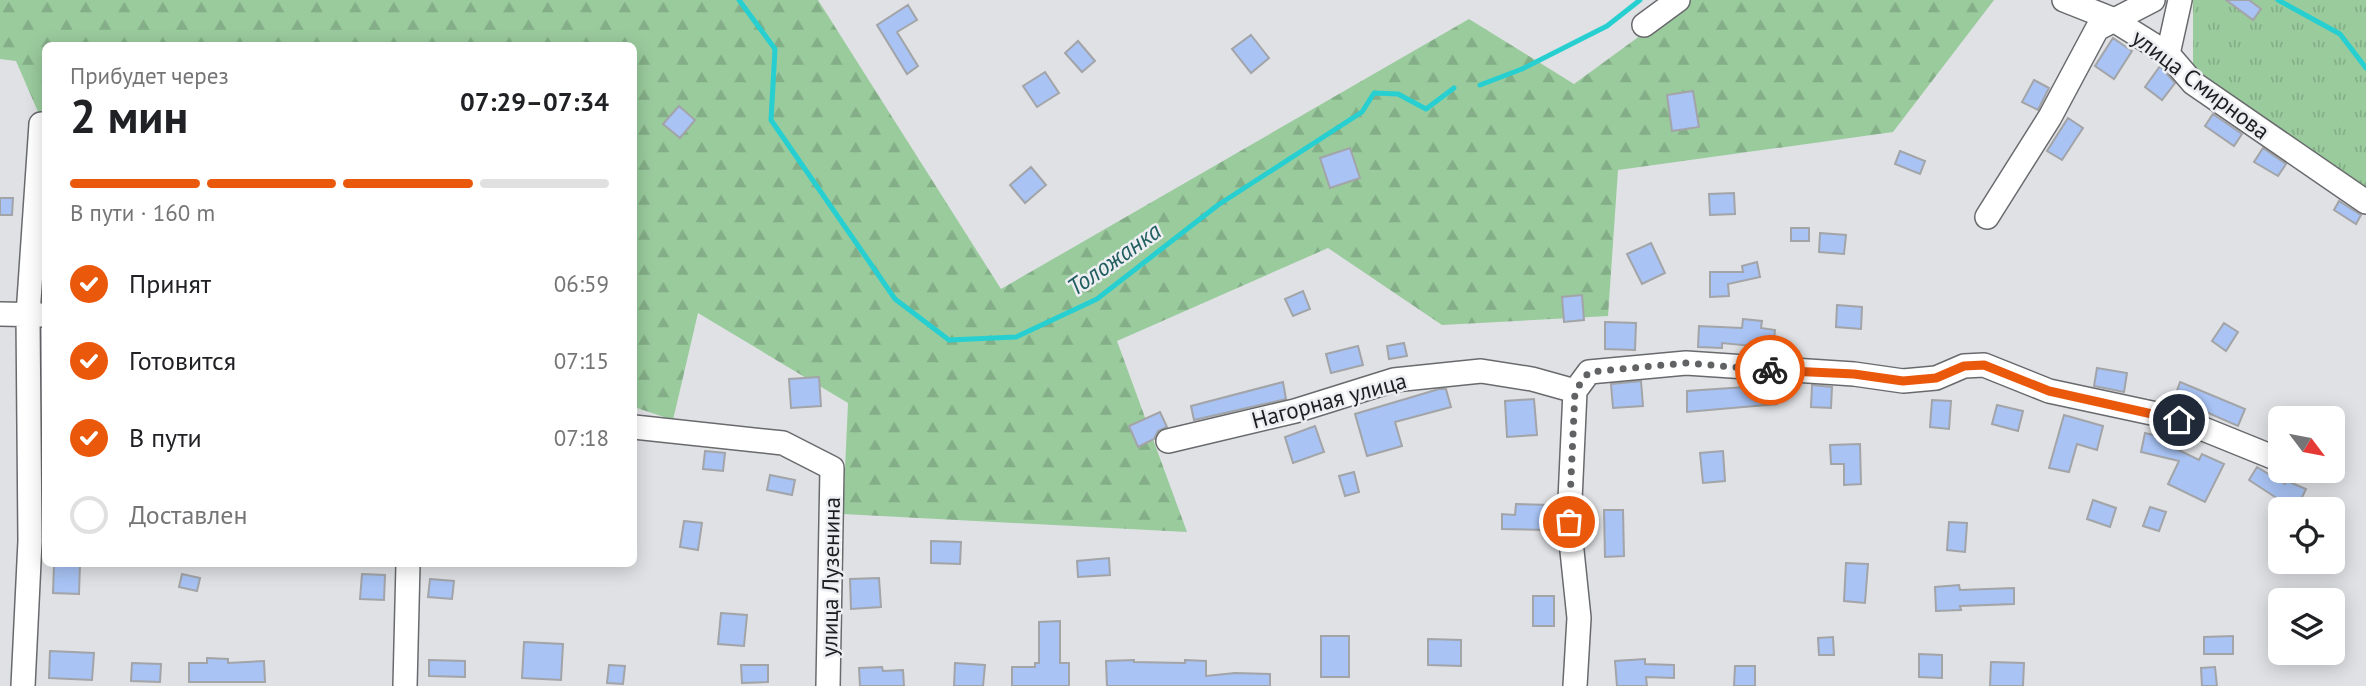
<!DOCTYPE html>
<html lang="ru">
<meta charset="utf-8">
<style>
:root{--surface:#fff;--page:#f2f2f2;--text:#202124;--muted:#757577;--line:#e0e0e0;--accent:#ea580c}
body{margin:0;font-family:"PT Sans",sans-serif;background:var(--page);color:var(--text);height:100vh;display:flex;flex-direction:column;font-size:26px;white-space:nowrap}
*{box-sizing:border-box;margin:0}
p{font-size:23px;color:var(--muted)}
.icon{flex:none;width:38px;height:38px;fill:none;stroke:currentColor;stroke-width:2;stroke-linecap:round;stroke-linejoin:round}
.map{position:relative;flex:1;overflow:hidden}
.side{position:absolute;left:42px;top:42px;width:595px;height:525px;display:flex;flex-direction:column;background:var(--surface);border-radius:10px;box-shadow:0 4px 18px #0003}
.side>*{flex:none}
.needle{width:46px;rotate:122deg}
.controls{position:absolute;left:2268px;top:406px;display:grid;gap:14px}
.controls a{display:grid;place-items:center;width:77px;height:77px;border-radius:10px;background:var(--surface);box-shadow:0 4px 18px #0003;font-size:35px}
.pin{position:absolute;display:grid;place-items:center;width:60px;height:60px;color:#fff;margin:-30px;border:4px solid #fff;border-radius:50%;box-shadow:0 2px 7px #0007}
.courier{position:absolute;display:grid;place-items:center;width:70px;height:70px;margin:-35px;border:5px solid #ea580c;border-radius:50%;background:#fff;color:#222;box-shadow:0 2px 9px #0007}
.headline em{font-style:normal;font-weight:800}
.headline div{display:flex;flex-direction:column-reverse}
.headline{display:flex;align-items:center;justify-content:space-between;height:119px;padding:0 28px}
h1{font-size:46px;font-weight:800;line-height:52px}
.bar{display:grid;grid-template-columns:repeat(4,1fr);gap:10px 7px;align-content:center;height:84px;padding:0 28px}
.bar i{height:9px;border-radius:5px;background:var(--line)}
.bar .selected{background:var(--accent)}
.bar p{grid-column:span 4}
ol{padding:0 28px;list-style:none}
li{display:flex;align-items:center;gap:21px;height:77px}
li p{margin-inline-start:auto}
li .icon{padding:7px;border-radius:50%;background:var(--accent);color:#fff;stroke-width:4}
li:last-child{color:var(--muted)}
li i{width:38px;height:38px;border:4px solid var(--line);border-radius:50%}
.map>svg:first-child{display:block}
.grass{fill:url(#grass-tufts)}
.forest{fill:url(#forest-firs)}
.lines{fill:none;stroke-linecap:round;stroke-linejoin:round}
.stream{stroke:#27cfd0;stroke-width:5}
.building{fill:#a8c3f4;stroke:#a2a4a7;stroke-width:2}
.minor-casing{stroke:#696a6d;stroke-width:26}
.minor{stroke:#fff;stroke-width:23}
.done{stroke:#616264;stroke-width:7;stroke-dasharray:0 12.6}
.route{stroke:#ea580c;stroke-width:9}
.labels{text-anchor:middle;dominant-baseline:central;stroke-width:5;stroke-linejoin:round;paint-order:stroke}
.street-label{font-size:23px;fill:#1d1e1f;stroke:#eceef1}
.water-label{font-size:24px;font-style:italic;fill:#205e5f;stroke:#eceef1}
</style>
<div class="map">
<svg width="2366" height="686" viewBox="0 0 2366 686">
<defs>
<pattern id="grass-tufts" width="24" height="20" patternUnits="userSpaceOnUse" patternTransform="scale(1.75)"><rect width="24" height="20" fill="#9acb9d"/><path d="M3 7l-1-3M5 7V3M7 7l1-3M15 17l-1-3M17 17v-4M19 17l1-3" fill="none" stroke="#84ae87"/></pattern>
<pattern id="forest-firs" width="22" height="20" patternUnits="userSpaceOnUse" patternTransform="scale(1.75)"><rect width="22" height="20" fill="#9acb9d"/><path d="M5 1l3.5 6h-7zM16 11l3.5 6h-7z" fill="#84ae87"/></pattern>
</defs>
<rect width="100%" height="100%" fill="#dfe1e4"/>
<path class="grass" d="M2193,0H2366V196L2193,83Z"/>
<path class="forest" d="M0,0H818L1001,289L1469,19L1574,84L1689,0H1994L1893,132L1618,170L1608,316L1442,325L1328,248L1117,341L1187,532L843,514L848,403L698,313L673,420L634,407V46H46L45,128L16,61L0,59Z"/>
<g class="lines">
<path class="stream" d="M739,0L775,49L771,120L895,299L949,340L1016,337L1097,299L1218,205L1362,112L1374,93L1398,94L1426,109L1454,88
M2278,0L2340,34L2366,68
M1480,85L1522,69L1607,26L1640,0"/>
</g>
<path class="building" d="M2226,0H2249L2261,9L2253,20Z
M908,5L917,20L897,32L918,66L907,74L877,25Z
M1251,35L1269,58L1251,73L1232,49Z
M2113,38L2132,51L2114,79L2095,66Z
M1078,41L1095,61L1082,72L1065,53Z
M2160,66L2175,83L2162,100L2145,87Z
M1045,72L1059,93L1037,107L1023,86Z
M2034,80L2049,88L2038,110L2022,102Z
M1693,91L1699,127L1672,131L1667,95Z
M679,106L695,120L680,138L663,124Z
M2213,114L2242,134L2234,146L2205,126Z
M2068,118L2083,128L2062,160L2047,151Z
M1350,148L1360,178L1330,188L1320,158Z
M2263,148L2286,164L2278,176L2254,162Z
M1900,151L1925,161L1920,174L1895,164Z
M1031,167L1046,185L1025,203L1010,185Z
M1734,193L1735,214L1710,215L1709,194Z
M0,198H13L12,215H0Z
M2339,201L2361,215L2356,224L2334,210Z
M1791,228H1809V241H1791Z
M1820,233L1846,235L1844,254L1819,252Z
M1651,243L1665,273L1642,284L1627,254Z
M1757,262L1760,277L1728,284L1729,296L1710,297V272H1743L1742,266Z
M1303,291L1310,309L1293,316L1285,299Z
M1582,295L1584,320L1564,322L1562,297Z
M1837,305L1862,307L1861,329L1836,327Z
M1743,319L1762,321L1761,328L1775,330L1773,348L1722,343V348L1698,347L1699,326L1742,328Z
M1605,322L1636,323L1635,350L1605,349Z
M2224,323L2238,332L2226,351L2212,341Z
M1404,343L1407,356L1389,359L1387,346Z
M1358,346L1363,365L1331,373L1326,354Z
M2097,368L2127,373L2124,392L2094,386Z
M819,377L821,406L791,408L789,379Z
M1641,381L1643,406L1613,408L1611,384Z
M1283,382L1286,399L1194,420L1191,406Z
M2180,382L2245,409L2238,426L2197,408V410L2173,402Z
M1775,385L1777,404L1687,412V391Z
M1812,385L1832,387L1831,408L1811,407Z
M1439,389H1446L1451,407L1395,422L1402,446L1367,456L1355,414Z
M1534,399L1537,435L1507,437L1505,401Z
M1932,400L1951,401L1949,429L1930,427Z
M1997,405L2023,411L2018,431L1992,424Z
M1160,412L1167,427L1158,431L1154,439L1138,447L1129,426Z
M2064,415L2103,426L2097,450L2077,444L2069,472L2049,468Z
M1315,426L1324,452L1293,463L1285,437Z
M2145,433L2166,438L2164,443L2199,460L2202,454L2224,464L2205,502L2168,484L2179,461L2141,452Z
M1860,444L1861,484L1844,485V464H1831L1830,445Z
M705,451L725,453L723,471L703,469Z
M1723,451L1725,481L1703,483L1700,453Z
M2257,467L2285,484L2287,481L2306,489L2297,508L2278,499L2249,480Z
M1354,472L1359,492L1345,496L1339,476Z
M770,475L795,480L792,495L767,490Z
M2093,500L2116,508L2110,527L2087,519Z
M1516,504L1549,505L1548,530L1502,529V514L1515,515Z
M2150,507L2166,512L2159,531L2143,526Z
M1604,510H1623L1624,556L1605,557Z
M684,521L702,523L698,550L680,547Z
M1949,522L1967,523L1965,552L1947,550Z
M931,541L961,542L960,564L931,563Z
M1109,558L1110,575L1078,577L1077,561Z
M1846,563L1868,564L1865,603L1844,601Z
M54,564H80L79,594L53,593Z
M182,574L200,578L197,591L179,587Z
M362,574L385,575L384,600L360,599Z
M879,578L881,607L851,609L850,579Z
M430,579L454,581L452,599L428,597Z
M1959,585L1960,590L2014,588V604L1960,606L1961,610L1936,611L1935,587Z
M1533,596H1554V626H1533Z
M721,613L747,615L744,646L718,644Z
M1060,621V663H1069V686H1012V667H1035V663H1039V622Z
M1321,636H1349V677H1321Z
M2233,636V654H2204V637Z
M1833,637L1834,655H1819L1818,638Z
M1428,639L1461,640V666L1428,665Z
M524,642L563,644L561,680L522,678Z
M50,651L94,653L92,680L49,678Z
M1919,654L1942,655V678L1919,677Z
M207,658L228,659V663L264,661L265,682H189V663H207Z
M1645,659V664L1674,665V678L1646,677L1647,686H1617L1615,661Z
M429,660L465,661V677L429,676Z
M1134,660V662L1185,663V660L1206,661V676L1235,673L1270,674V686H1107L1106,661Z
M1991,662L2024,663L2023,686H1990Z
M132,663L161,664L160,682L131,681Z
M955,663L985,665L983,686H954Z
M609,665L625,666L623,684L607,683Z
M741,665H768V682L742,683Z
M1735,666H1755V686H1734Z
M882,667L883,671L903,670L904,686H860L859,668Z
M2215,667L2217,686H2202L2201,668Z"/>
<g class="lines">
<defs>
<path id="minor" d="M2064,0L2112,19L2168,54L2193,83L2366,202
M1644,25L1678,0
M2168,54L2180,0
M1987,217L2050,117L2097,29L2153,0
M0,314L46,315
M634,427L783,443L832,468L828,686
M1168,441L1295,411L1394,380L1481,371L1532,379L1575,391
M23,686L30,541L28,315L41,124
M405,686L408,564
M1575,686L1579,618L1569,522L1575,391L1589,372L1686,363L1854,374L1903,381L1936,378L1964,366L1984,365L2049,391L2161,415L2196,426L2280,460"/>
</defs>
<use href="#minor" class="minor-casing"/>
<use href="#minor" class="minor"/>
</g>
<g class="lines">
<path class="done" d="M1569,522L1575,391L1589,372L1686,363L1770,370"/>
<path class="route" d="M1770,370L1854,374L1903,381L1936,378L1964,366L1984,365L2049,391L2179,420"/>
</g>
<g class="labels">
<g class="street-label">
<text transform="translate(2201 84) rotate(37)">улица Смирнова</text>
<text transform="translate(1329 400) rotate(-15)">Нагорная улица</text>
<text transform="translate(830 577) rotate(-89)">улица Лузенина</text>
</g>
<g class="water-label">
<text transform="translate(1114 259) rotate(-35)">Толожанка</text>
</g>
</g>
</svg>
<div class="controls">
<a><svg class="needle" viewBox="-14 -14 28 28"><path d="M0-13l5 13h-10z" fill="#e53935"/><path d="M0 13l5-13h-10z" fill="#757577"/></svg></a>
<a><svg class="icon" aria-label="locate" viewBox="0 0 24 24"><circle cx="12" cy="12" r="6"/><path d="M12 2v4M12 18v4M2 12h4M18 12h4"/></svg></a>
<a><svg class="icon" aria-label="layers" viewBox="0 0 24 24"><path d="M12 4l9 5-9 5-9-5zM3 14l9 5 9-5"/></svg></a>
</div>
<div class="pin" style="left:1569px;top:522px;background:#ea580c"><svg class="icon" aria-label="bag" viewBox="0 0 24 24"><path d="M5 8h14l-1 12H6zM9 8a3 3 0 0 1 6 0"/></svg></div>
<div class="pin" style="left:2179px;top:420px;background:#1f2937"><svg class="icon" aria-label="home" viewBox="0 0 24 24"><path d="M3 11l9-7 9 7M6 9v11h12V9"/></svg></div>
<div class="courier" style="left:1770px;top:370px"><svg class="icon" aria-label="bike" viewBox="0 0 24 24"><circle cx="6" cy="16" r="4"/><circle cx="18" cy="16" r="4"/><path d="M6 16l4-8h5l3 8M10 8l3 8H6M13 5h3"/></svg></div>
<section class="side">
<div class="headline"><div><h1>2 мин</h1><p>Прибудет через</p></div><em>07:29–07:34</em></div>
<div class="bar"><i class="selected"></i><i class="selected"></i><i class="selected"></i><i></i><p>В пути · 160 m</p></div>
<ol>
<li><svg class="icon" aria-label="check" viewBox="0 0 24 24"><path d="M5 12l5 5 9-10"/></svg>Принят<p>06:59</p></li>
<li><svg class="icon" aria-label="check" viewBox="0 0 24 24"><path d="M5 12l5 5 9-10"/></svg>Готовится<p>07:15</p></li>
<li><svg class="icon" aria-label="check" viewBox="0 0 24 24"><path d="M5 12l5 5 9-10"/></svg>В пути<p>07:18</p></li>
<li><i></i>Доставлен</li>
</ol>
</section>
</div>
